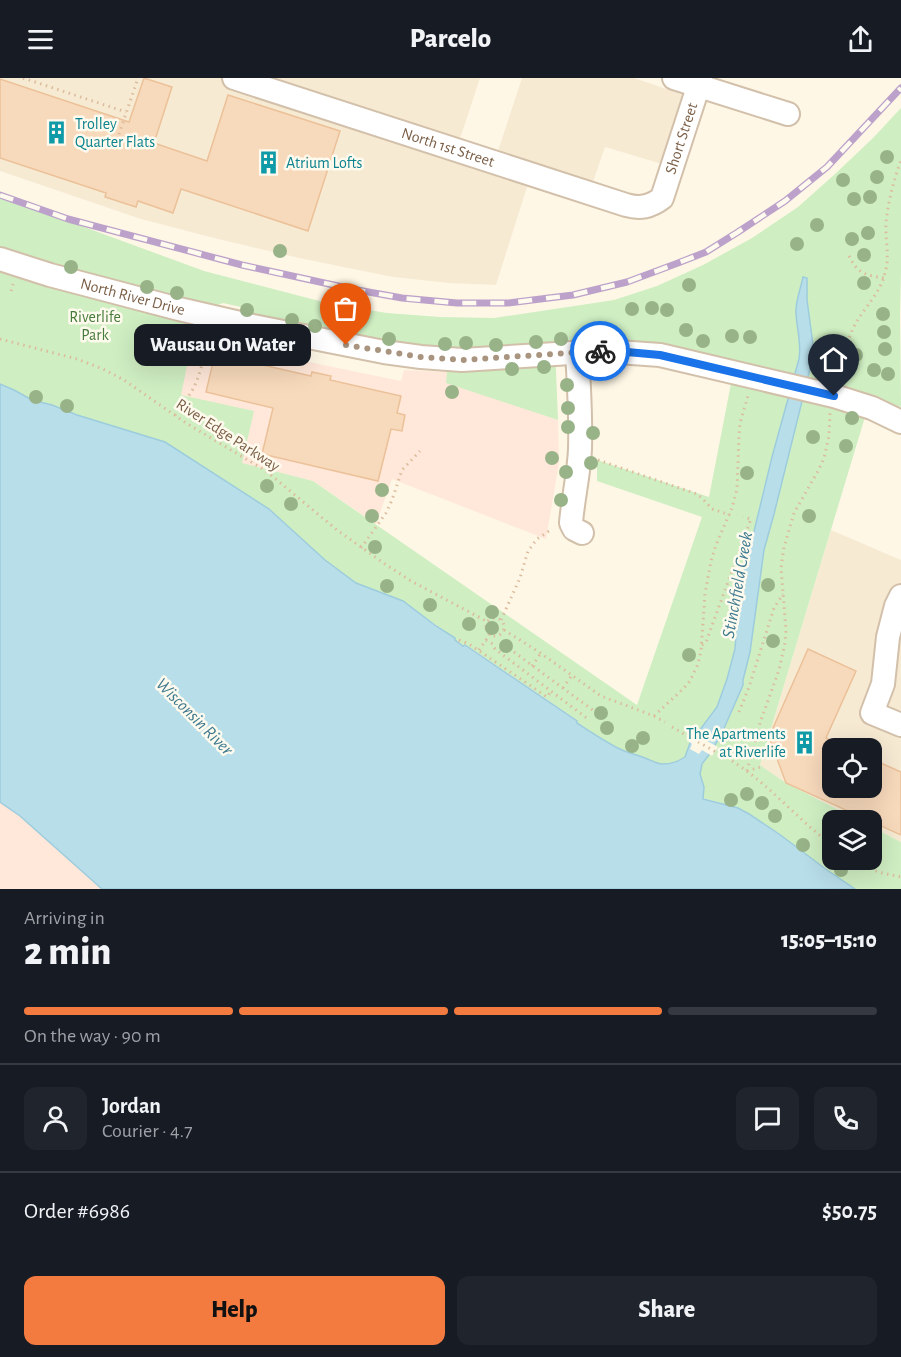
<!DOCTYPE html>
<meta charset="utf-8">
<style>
:root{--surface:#171b24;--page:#20242c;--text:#f1f3f6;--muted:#9ea1a6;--line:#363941;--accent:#f37b40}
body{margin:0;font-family:"Alegreya Sans",sans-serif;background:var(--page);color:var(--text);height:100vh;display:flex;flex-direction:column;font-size:22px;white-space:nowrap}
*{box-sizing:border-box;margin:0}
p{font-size:20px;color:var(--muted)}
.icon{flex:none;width:33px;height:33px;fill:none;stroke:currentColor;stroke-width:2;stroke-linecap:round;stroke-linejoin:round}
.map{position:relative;height:811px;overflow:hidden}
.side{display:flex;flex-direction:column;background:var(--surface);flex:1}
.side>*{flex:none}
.controls{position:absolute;left:822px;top:660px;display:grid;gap:12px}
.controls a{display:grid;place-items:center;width:60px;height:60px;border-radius:12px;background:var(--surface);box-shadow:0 6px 24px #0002;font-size:30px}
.pin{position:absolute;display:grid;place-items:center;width:51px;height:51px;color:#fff;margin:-62px -26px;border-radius:50% 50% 50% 0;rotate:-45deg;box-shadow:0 0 6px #0007}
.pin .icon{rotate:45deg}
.courier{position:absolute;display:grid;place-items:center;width:60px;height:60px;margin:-30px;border:4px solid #1a73e8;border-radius:50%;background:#fff;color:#222;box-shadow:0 2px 8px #0007}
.bubble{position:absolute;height:42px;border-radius:12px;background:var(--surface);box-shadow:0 6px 24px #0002;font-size:20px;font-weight:800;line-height:42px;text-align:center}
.headline em{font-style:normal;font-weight:800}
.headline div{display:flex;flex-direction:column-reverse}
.headline{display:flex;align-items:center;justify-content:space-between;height:102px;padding:0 24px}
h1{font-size:39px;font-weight:800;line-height:45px}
.bar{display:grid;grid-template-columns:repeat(4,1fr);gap:9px 6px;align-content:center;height:72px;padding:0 24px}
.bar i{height:8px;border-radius:4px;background:var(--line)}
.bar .active{background:var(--accent)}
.bar p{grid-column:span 4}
.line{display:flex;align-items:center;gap:15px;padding:0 24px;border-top:2px solid var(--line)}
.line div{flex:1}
.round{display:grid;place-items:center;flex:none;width:63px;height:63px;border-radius:12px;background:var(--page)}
.button{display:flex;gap:12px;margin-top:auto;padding:12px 24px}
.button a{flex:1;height:69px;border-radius:12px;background:var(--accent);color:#111;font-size:24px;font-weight:800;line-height:69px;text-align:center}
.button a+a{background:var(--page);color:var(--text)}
header{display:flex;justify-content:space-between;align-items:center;height:78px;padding:0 24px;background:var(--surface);font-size:27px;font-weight:800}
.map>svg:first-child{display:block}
.residential{fill:#f7ead3;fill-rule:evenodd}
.commercial{fill:#ffe8d9}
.green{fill:#cfeec2;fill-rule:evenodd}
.water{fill:#b8deea;stroke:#9dccdd;stroke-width:1.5}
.pier{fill:#fef7e6}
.building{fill:#f7d9bb;stroke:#ebc199;stroke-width:1.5}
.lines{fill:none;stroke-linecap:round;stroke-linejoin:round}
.minor-casing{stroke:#d2c0aa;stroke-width:26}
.path{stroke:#dcbc9d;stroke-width:3;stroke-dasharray:1.5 4.5;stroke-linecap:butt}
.minor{stroke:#fff;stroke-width:22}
.rail-casing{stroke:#bca2ca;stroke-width:7}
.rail{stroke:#fffaee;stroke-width:4.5;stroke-dasharray:14;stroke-linecap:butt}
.tree{fill:#99b388}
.done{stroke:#a9947f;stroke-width:6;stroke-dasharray:0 10.8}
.route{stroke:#1a73e8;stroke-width:8}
.labels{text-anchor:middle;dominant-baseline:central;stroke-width:5;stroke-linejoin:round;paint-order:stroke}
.culture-label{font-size:16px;fill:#0d838f;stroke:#fffaee;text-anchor:start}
.street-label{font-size:16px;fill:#7b5f47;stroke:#fffaee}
.park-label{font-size:16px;fill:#477b3c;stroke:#fffaee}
.water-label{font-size:18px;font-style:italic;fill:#3e7a90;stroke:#fffaee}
</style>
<header><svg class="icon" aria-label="menu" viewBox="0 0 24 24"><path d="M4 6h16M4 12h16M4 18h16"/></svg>Parcelo<svg class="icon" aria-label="share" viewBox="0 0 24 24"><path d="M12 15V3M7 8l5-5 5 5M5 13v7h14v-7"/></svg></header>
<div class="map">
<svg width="901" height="811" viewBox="0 0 901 811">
<rect width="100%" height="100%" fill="#fef7e6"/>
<path class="residential" d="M0,0H480L453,82L491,94L522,0H634L684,17L662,86L605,69L592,107L534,87L496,207L449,205L393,199L299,180L214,160L141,141L0,93Z
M831,452L901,482V764L872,749V742H858L786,705L760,687ZM832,670H872V710H832Z"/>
<path class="commercial" d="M192,251L208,254L206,263L401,303L404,292L447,294V305L558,342L559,385L546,461L392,401L376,446L313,403L241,385L180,317L193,260L190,259Z
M0,724L20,738L102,811H0Z"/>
<path class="green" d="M901,30V192L900,236L901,329L871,319L760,687L786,705L858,742H832V782H872V749L901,764V811H855L827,792L779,756L749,736L738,730L703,720L700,696V692L704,683L711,674L722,655L743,605L746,591L764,472L774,436L812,281L813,266L803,199C801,211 796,221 796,233C796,249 802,265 799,281L772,379L744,495L737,543L735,571L727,601L717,629L690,665L685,679C679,683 670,686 663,686C656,686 651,682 645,680C637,677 629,675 622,672C607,665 591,654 577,644V642L475,573L454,562L455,560L414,532L403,523L356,505L325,482L77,337L52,327L32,322L14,312L0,306V118L204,193L331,226L387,235L440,239L494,240L614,222L657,208L703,187L752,160L798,129L835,96L873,60ZM223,225L241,229L248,237L426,272L449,274L446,305L558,342L555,268L735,285L709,419L597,382V403L702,439L637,627L313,403L242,385L254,333L181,317L193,259L191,258L197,227L212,229Z"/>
<path class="water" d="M803,199L807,200V222L814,274L810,291L774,436L764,472L750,574L743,602V607L722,655L711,674L702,686L700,696L704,709L703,721L738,730L749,736L779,756L827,792L855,811H102L20,738L0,724V306L14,312L32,322L52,327L77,337L165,364L269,431L325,482L356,505L403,523L436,548L455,560V562L463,568L465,567L577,643V645C591,654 607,665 622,672C629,675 637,677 645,680C651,682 656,686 663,686C670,686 679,683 685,679L690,665L717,629L727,601L735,571L737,543L744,495L772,379L799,281C802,265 796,249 796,233C796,221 801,210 803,199Z"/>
<path class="pier" d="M700,653L706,655L709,658L707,663L718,669L712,678L702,672L699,676L690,671L692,666L688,663L694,655L698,657Z"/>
<path class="building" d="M144,0L172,9L154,65L207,83L228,17L340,53L308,153L181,111L173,135L138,123L136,129L105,119L106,115L0,80V1L129,44Z
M215,276L311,298L312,294L331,298L330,302L401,318L397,335L405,337L402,353L391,351L378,403L262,376L273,330L206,314Z
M808,571L856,593L826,660L832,663V710H872V681L901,694V757L786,705L769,659Z"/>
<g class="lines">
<defs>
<g id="minor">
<path id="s1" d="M234,0L626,127C640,131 650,129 662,120L701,0"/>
<path d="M674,0L788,36"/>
<path id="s2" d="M0,181L50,197L179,231L253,248L384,274L421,279L462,282L603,273L660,277L834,318L872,330L901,344"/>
<path d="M577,274C579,306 581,339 580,371C579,396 573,420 571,445L574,451L582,455"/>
<path d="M901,518L896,528L888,559L883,606L872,635L901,647"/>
</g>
</defs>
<use href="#minor" class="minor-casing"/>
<path class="path" d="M23,0L126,34
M117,62L138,0
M849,178C858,196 865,197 884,200
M11,213L13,206
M0,261L77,281L103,291L124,302L186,345L266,393L337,452L385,486L411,503L488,544
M839,300C843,281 847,260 857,243C867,227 881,213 885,195C890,179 885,161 886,145C888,123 894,102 901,82
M175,337C181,328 189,319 194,309C202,293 204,275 209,258
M598,382L697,416L702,420L712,431L730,437
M361,470L386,435L392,422L402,392L420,373
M486 549a9 9 0 1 1 18 0a9 9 0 1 1-18 0Z
M501,542L520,500L528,473L537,461L552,451
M504,552L539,574L601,618L654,638L665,644
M459,562L469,566L547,619L551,613
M486,562L493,566L495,571L588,641
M702,567L706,564L751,441L743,439
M479,572L490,556
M514,574L594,633
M532,588L541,575
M563,610L572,597
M739,634L749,609L774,530L783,516
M654,638L683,611L690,603L698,586L701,573L705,516L711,483L716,467L732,430L737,411L739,358L740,345L748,318
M672,649L723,678
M732,683C769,706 797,741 832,767
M747,693L761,642L779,592L785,565L786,552L781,490L784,469L794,435L818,393L824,380L829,358L830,335
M747,693L764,688
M854,782L878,794L901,799"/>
<use href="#minor" class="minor"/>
<defs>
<path id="rail" d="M0,117L68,141L242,187L352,211L402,220L457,225H508L573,217L627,204L678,185L706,174L738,154L785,123L827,89L901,10"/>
</defs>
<use href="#rail" class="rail-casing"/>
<use href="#rail" class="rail"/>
</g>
<g class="tree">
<circle cx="887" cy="79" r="7"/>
<circle cx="877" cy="99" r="7"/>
<circle cx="843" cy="102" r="7"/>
<circle cx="870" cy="119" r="7"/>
<circle cx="854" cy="121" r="7"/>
<circle cx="817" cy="147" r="7"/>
<circle cx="868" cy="155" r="7"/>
<circle cx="852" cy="161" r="7"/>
<circle cx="797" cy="166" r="7"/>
<circle cx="280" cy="173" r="7"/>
<circle cx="864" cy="177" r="7"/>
<circle cx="71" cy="189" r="7"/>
<circle cx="864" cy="205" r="7"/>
<circle cx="689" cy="207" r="7"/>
<circle cx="147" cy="209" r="7"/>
<circle cx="177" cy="215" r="7"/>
<circle cx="652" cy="230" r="7"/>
<circle cx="632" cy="231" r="7"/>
<circle cx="247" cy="232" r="7"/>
<circle cx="667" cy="232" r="7"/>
<circle cx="883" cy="236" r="7"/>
<circle cx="292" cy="242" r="7"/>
<circle cx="315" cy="248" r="7"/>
<circle cx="686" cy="252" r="7"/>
<circle cx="884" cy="254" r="7"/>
<circle cx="608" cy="258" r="7"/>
<circle cx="732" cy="258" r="7"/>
<circle cx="585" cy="259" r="7"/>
<circle cx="750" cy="259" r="7"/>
<circle cx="389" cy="261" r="7"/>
<circle cx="561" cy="261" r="7"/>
<circle cx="703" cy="263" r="7"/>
<circle cx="536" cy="264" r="7"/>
<circle cx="466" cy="265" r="7"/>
<circle cx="445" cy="266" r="7"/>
<circle cx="496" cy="267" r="7"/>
<circle cx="885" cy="271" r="7"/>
<circle cx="856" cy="277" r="7"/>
<circle cx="831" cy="279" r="7"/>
<circle cx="611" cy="285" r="7"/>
<circle cx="544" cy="289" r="7"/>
<circle cx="512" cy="291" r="7"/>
<circle cx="874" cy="292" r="7"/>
<circle cx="888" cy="296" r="7"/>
<circle cx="567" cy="307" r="7"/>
<circle cx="452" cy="314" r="7"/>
<circle cx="36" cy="319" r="7"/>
<circle cx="67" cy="328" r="7"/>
<circle cx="568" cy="330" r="7"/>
<circle cx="852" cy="340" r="7"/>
<circle cx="568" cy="349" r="7"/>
<circle cx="593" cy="355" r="7"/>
<circle cx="813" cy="359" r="7"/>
<circle cx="846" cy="368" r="7"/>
<circle cx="552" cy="380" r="7"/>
<circle cx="591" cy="385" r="7"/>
<circle cx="566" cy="394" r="7"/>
<circle cx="747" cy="395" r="7"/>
<circle cx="267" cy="408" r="7"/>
<circle cx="382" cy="412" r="7"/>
<circle cx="561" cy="422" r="7"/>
<circle cx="291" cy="426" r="7"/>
<circle cx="372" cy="438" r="7"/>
<circle cx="809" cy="438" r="7"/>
<circle cx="375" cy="469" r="7"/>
<circle cx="768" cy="507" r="7"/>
<circle cx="387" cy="508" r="7"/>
<circle cx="430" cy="527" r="7"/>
<circle cx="492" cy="534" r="7"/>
<circle cx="469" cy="546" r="7"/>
<circle cx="492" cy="550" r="7"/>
<circle cx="773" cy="563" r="7"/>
<circle cx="506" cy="568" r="7"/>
<circle cx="689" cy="577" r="7"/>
<circle cx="601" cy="635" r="7"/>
<circle cx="607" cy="650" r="7"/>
<circle cx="643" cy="660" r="7"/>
<circle cx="632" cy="668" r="7"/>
<circle cx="747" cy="716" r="7"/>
<circle cx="731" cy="722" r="7"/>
<circle cx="762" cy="725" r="7"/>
<circle cx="775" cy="738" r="7"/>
<circle cx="803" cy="767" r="7"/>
<circle cx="841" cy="792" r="7"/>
</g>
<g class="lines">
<path class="done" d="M346,267L421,279L462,282L600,273"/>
<path class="route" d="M600,273L627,274L660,277L834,318"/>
</g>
<defs>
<symbol id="building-bare" viewBox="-9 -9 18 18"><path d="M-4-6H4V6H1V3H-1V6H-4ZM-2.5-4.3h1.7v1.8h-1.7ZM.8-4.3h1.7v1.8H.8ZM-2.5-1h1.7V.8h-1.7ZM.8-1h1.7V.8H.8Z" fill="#0f9aa8" stroke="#fffaee" stroke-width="2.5" paint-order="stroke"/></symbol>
</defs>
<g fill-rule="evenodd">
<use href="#building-bare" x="40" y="38" width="33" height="33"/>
<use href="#building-bare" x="252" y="68" width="33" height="33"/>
<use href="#building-bare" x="788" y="648" width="33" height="33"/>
</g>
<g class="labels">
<g class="culture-label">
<text x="75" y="46">Trolley<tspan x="75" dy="18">Quarter Flats</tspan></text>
<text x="286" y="85">Atrium Lofts</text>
<text x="786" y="656" text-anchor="end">The Apartments<tspan x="786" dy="18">at Riverlife</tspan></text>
</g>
<g class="street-label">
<text stroke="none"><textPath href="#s1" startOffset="513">Short Street</textPath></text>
<text stroke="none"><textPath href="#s1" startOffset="225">North 1st Street</textPath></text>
<text stroke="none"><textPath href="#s2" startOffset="138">North River Drive</textPath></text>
<text transform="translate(228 357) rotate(33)">River Edge Parkway</text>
</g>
<g class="park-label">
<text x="95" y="239">Riverlife<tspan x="95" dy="18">Park</tspan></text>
</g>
<g class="water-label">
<text transform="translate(738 507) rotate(-80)">Stinchfield Creek</text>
<text transform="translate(194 639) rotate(45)">Wisconsin River</text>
</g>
</g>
</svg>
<div class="controls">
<a><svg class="icon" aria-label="locate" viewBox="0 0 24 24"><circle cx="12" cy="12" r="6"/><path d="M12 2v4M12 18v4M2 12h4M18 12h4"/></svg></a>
<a><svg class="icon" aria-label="layers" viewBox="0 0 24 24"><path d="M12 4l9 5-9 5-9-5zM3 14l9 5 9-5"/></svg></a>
</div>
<div class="pin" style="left:346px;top:267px;background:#ea580c"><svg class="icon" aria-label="bag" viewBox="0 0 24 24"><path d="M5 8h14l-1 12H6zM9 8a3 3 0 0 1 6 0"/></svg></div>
<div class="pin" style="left:834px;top:318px;background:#1f2937"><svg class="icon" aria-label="home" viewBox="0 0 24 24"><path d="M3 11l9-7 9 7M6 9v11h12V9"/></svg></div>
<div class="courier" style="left:600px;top:273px"><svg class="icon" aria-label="bike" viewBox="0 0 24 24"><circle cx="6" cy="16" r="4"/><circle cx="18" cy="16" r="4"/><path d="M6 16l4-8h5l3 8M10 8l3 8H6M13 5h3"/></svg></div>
<div class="bubble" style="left:134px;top:246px;width:177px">Wausau On Water</div>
</div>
<section class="side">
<div class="headline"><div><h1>2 min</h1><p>Arriving in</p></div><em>15:05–15:10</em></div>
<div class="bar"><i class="active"></i><i class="active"></i><i class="active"></i><i></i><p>On the way · 90 m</p></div>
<div class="line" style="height:108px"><a class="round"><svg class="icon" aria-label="person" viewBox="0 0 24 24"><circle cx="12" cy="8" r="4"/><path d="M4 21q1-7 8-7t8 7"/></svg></a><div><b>Jordan</b><p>Courier · 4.7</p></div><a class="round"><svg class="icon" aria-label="chat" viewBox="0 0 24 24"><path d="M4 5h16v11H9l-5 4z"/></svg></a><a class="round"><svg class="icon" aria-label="phone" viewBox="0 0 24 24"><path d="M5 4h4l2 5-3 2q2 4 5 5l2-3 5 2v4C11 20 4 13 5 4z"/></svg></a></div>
<div class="line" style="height:78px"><div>Order #6986</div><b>$50.75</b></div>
<div class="button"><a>Help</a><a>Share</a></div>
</section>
